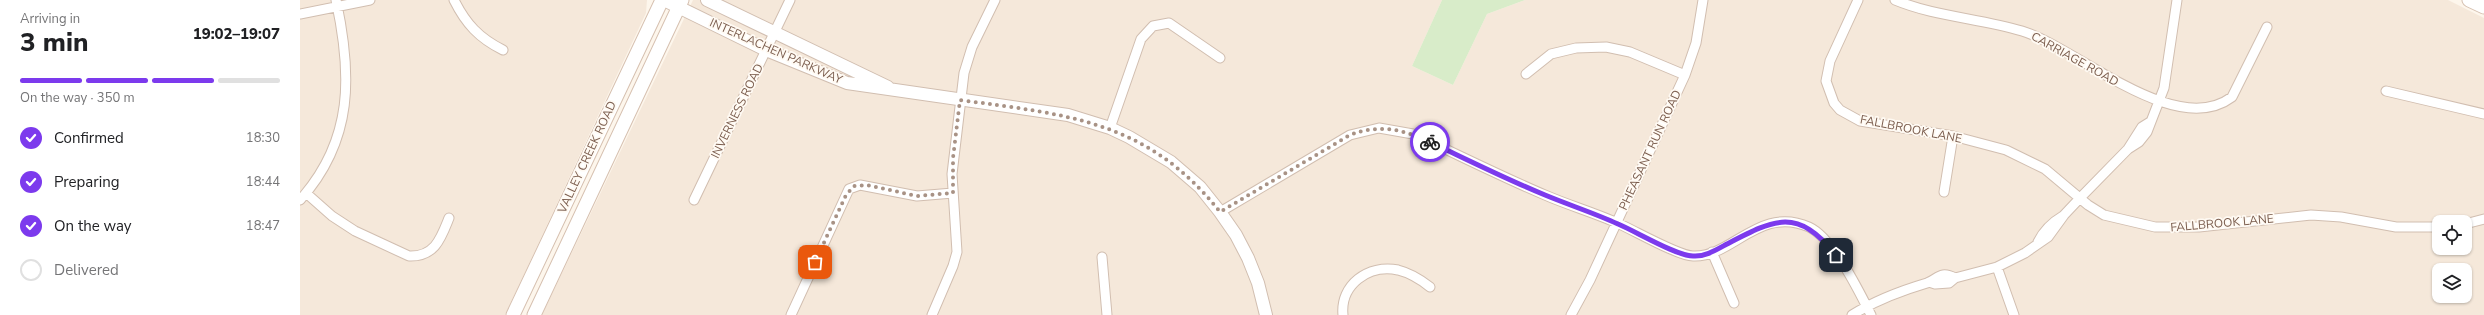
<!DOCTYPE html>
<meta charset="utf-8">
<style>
:root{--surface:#fff;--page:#f6f6f6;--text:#202124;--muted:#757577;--line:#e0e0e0;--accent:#7c3aed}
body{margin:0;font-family:"Nunito Sans",sans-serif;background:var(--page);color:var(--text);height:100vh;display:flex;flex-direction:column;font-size:15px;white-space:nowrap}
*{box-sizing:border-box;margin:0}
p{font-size:13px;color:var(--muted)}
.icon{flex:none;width:22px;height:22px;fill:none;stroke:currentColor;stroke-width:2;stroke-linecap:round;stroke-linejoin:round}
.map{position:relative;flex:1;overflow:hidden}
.drawer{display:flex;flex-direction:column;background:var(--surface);width:300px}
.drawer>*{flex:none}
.buttons{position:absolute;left:2132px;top:215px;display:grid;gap:8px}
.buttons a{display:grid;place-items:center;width:40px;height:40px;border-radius:8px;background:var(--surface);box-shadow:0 1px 3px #0004;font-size:20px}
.pin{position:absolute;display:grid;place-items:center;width:34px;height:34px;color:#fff;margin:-17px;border-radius:8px;box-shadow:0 2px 6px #0006}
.courier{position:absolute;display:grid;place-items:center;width:40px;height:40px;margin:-20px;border:3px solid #7c3aed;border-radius:50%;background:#fff;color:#222;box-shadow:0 1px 5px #0007}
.head em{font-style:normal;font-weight:800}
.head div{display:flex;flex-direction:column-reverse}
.head{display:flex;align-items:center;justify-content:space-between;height:68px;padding:0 20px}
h1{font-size:26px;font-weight:800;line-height:30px}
.bar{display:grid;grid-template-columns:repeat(4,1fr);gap:6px 4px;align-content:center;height:48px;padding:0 20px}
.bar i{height:5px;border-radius:3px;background:var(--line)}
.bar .selected{background:var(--accent)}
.bar p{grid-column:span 4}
ol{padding:0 20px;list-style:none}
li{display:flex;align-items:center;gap:12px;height:44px}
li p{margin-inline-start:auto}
li .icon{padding:4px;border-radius:50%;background:var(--accent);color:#fff;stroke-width:4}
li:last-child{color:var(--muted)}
li i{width:22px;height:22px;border:2px solid var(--line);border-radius:50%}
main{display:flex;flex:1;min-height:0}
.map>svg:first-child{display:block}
.residential{fill:#f5e8da;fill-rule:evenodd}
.green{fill:#d8ecc9}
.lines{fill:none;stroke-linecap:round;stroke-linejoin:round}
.minor-casing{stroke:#d1beb0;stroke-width:11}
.tertiary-casing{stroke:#d1beb0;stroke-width:14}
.secondary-casing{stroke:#d6c0b0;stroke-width:15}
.minor{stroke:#fff;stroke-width:9}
.tertiary{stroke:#fff;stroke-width:12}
.secondary{stroke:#fff;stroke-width:13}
.done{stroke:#a89285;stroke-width:4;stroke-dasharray:0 7.2}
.route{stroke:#7c3aed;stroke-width:5}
.labels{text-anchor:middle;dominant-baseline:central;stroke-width:3.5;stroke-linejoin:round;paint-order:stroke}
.street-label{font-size:12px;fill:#7a5c4d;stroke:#fffaf3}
</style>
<main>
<section class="drawer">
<div class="head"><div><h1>3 min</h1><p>Arriving in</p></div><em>19:02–19:07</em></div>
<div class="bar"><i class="selected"></i><i class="selected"></i><i class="selected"></i><i></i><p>On the way · 350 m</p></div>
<ol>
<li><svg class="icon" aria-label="check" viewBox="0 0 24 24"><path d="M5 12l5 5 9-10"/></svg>Confirmed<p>18:30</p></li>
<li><svg class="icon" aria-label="check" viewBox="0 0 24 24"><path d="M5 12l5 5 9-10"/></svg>Preparing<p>18:44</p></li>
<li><svg class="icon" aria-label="check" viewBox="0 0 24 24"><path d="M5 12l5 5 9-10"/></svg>On the way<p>18:47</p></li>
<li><i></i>Delivered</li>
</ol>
</section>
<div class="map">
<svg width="2184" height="315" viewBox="0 0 2184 315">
<rect width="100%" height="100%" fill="#fdf6ec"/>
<path class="residential" d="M0,0H347L346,13L205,315H0Z
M393,0H1142L1112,66L1153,85L1187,14L1225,0H2148L2184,18V315H242ZM2139,222H2165V248H2139ZM2139,270H2165V296H2139Z"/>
<path class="green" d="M1142,0H1225L1187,14L1153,85L1112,66Z"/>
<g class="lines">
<defs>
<path id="minor" d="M154,0C166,24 179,38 203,50
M1558,0L1530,61L1526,81L1534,103L1540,110L1560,121L1653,136L1706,150L1745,169L1788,205L1804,215L1855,227H1899L2011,215L2041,217L2096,227H2139
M1595,0C1636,17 1679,18 1722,31C1776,47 1875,140 1932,97L1967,27
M0,14L70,0
M1226,74L1251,54L1276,48L1306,47L1330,52L1385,75
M2086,91L2184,114
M810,128L841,39L853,26L869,23L920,58
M1828,149L1842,127L1850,122
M1644,192L1653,136
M6,193L32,216L55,231L109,256C135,257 141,238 149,218
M0,200C54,140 52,74 36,0
M394,200L490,0
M920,212L1050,135L1079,128L1113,134C1157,154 1200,176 1245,195C1268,205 1292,212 1315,222C1332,229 1378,256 1393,256C1432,258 1459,205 1509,227C1533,238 1559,291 1571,315
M2165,224L2184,219
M1738,242C1744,230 1751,223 1763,216
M1412,252L1434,303
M802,257L807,315
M1697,267L1714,315
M1629,282L1635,284L1649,283L1655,278L1697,267L1725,253L1748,237L1764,215L1781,197L1828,149L1839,142L1847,132L1864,88L1877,0
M491,315L549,189L560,185L617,196L653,193
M632,315L653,266L657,252L652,174L664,73L672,47L695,0
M1043,315C1040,285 1068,264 1098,270C1110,273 1120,279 1130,287
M1271,315L1290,280L1385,75L1396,43L1403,0
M1552,315C1576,300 1600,291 1627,283C1638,279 1640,270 1655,278"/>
<path id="tertiary" d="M364,0L466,50L547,83L768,115L810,128L829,137L871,162L900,187L920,212L936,235L948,258L958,283L966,315
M407,0L588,87"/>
<path id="secondary" d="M2169,0L2184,7
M213,315L362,0
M234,315L382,0"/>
</defs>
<use href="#minor" class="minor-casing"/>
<use href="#tertiary" class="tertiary-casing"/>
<use href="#secondary" class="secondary-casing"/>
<use href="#minor" class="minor"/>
<use href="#tertiary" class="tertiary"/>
<use href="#secondary" class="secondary"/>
</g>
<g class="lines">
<path class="done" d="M515,262L546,195L554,186L567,185L617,196L653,193V158L660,100C768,115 847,120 920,212L1050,135C1079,124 1103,129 1130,142"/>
<path class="route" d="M1130,142C1168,160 1206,179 1245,195C1269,205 1294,213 1318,224C1335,231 1377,256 1393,256C1405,257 1416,250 1427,244C1475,219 1497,207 1536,255"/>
</g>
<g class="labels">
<g class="street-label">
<text transform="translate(476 51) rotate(24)">INTERLACHEN PARKWAY</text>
<text transform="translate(1775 59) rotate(29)">CARRIAGE ROAD</text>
<text transform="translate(437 111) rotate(-64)">INVERNESS ROAD</text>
<text transform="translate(1611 129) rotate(11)">FALLBROOK LANE</text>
<text transform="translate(1350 150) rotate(-65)">PHEASANT RUN ROAD</text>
<text transform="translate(287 157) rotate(-65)">VALLEY CREEK ROAD</text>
<text transform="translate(1922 223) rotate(-5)">FALLBROOK LANE</text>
</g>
</g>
</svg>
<div class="buttons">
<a><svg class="icon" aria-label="locate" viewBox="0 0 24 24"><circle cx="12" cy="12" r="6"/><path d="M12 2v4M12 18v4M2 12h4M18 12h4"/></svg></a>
<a><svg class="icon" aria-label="layers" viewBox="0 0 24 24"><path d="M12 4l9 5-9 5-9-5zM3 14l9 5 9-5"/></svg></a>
</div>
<div class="pin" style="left:515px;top:262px;background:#ea580c"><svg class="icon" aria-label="bag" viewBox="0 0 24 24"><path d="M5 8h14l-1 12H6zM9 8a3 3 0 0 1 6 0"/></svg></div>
<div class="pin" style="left:1536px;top:255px;background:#1f2937"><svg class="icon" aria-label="home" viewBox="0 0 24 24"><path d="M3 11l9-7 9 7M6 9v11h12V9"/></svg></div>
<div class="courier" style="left:1130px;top:142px"><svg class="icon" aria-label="bike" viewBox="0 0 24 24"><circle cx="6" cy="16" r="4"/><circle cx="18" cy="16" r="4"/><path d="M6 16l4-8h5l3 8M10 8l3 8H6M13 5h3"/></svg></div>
</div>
</main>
